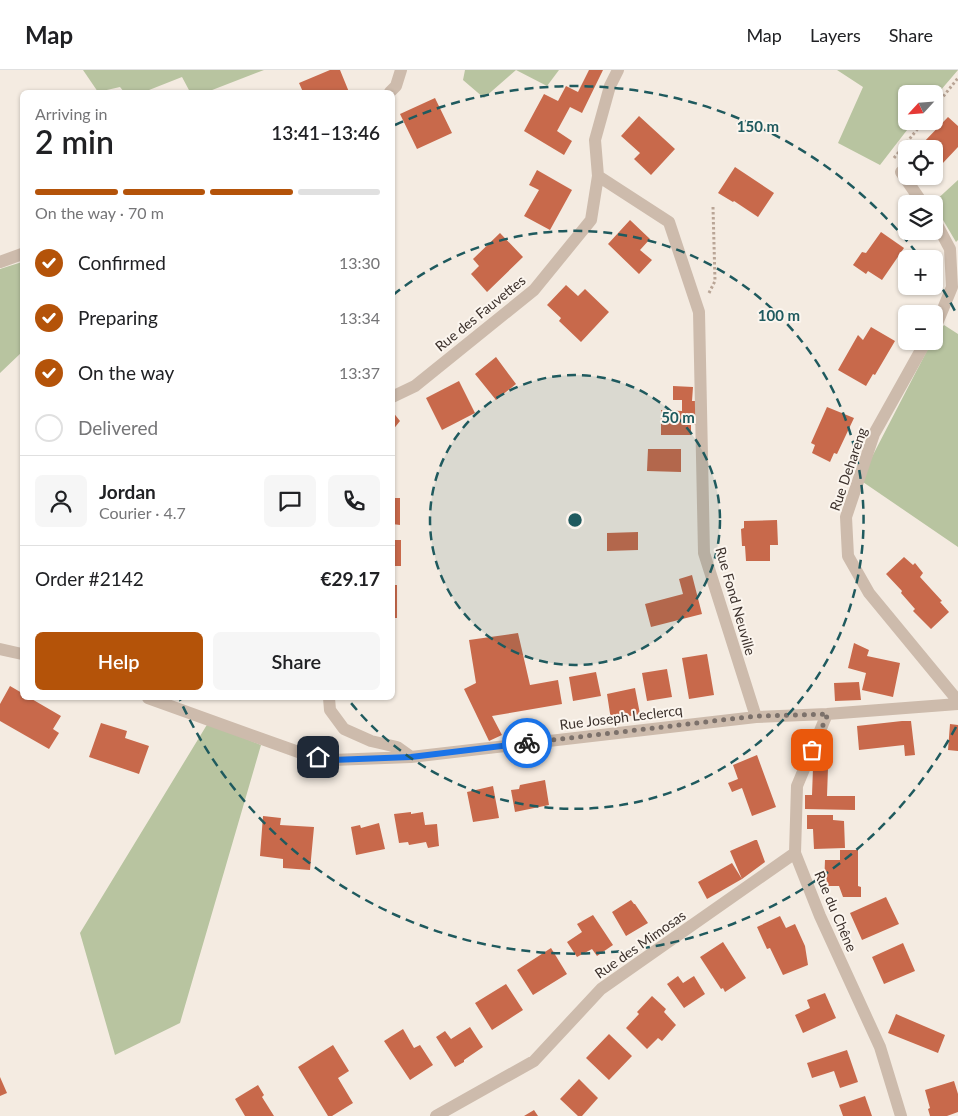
<!DOCTYPE html>
<meta charset="utf-8">
<style>
:root{--surface:#fff;--page:#f6f6f6;--text:#202124;--muted:#757577;--line:#e0e0e0;--accent:#b45309}
body{margin:0;font-family:Lato,sans-serif;background:var(--page);color:var(--text);height:100vh;display:flex;flex-direction:column;font-size:19px;white-space:nowrap}
*{box-sizing:border-box;margin:0}
p{font-size:16px;color:var(--muted)}
.icon{flex:none;width:28px;height:28px;fill:none;stroke:currentColor;stroke-width:2;stroke-linecap:round;stroke-linejoin:round}
.map{position:relative;flex:1;overflow:hidden}
.details{position:absolute;left:20px;top:20px;width:375px;height:610px;display:flex;flex-direction:column;background:var(--surface);border-radius:8px;box-shadow:0 1px 4px #0004}
.details>*{flex:none}
.needle{width:32px;rotate:244deg}
.controls{position:absolute;left:898px;top:15px;display:grid;gap:10px}
.controls a{display:grid;place-items:center;width:45px;height:45px;border-radius:8px;background:var(--surface);box-shadow:0 1px 4px #0004;font-size:25px}
.pin{position:absolute;display:grid;place-items:center;width:42px;height:42px;color:#fff;margin:-21px;border-radius:10px;box-shadow:0 2px 8px #0006}
.courier{position:absolute;display:grid;place-items:center;width:50px;height:50px;margin:-25px;border:4px solid #1a73e8;border-radius:50%;background:#fff;color:#222;box-shadow:0 1px 6px #0007}
.headline em{font-style:normal;font-weight:600}
.headline div{display:flex;flex-direction:column-reverse}
.headline{display:flex;align-items:center;justify-content:space-between;height:85px;padding:0 15px}
h1{font-size:32px;font-weight:600;line-height:38px}
.bar{display:grid;grid-template-columns:repeat(4,1fr);gap:8px 5px;align-content:center;height:60px;padding:0 15px}
.bar i{height:6px;border-radius:4px;background:var(--line)}
.bar .current{background:var(--accent)}
.bar p{grid-column:span 4}
.line{display:flex;align-items:center;gap:12px;padding:0 15px;border-top:1px solid var(--line)}
.line div{flex:1}
.round{display:grid;place-items:center;flex:none;width:52px;height:52px;border-radius:8px;background:var(--page)}
ol{padding:0 15px;list-style:none}
li{display:flex;align-items:center;gap:15px;height:55px}
li p{margin-inline-start:auto}
li .icon{padding:5px;border-radius:50%;background:var(--accent);color:#fff;stroke-width:4}
li:last-child{color:var(--muted)}
li i{width:28px;height:28px;border:2px solid var(--line);border-radius:50%}
.action{display:flex;gap:10px;margin-top:auto;padding:10px 15px}
.action a{flex:1;height:58px;border-radius:8px;background:var(--accent);color:#fff;font-size:20px;font-weight:600;line-height:58px;text-align:center}
.action a+a{background:var(--page);color:var(--text)}
header{display:flex;align-items:center;gap:30px;box-sizing:border-box;height:70px;padding:0 25px;background:var(--surface);border-bottom:1px solid var(--line)}
header strong{font-size:24px}
nav{display:flex;gap:28px;margin-inline-start:auto;font-size:18px}
.map>svg:first-child{display:block}
.green{fill:#b8c4a0}
.building{fill:#c8694b}
.lines{fill:none;stroke-linecap:round;stroke-linejoin:round}
.path{stroke:#b9a596;stroke-width:3;stroke-dasharray:2.5 2.5;stroke-linecap:butt}
.minor{stroke:#cdbbac;stroke-width:12}
.done{stroke:#7c716b;stroke-width:5;stroke-dasharray:0 9}
.route{stroke:#1a73e8;stroke-width:6}
.ring{fill:none;stroke:#1f5a5e;stroke-width:2.5;stroke-dasharray:9 6}
.labels{text-anchor:middle;dominant-baseline:central;stroke-width:4;stroke-linejoin:round;paint-order:stroke}
.street-label{font-size:14px;fill:#3b302b;stroke:#fbf5ee}
.centre{fill:#1f5a5e;stroke:#fbf5ee;stroke-width:2.5}
.ring-label{font-size:15px;text-anchor:middle;font-weight:bold;fill:#1f5a5e;stroke:#fbf5ee;stroke-width:4;stroke-linejoin:round;paint-order:stroke}
</style>
<header>
<strong>Map</strong>
<nav><a>Map</a><a>Layers</a><a>Share</a></nav>
</header>
<div class="map">
<svg width="958" height="1046" viewBox="0 0 958 1046">
<rect width="100%" height="100%" fill="#f4ebe1"/>
<path class="green" d="M83,0H264L207,22H190L182,7L144,22H124L120,17L98,22Z
M465,0H559L547,16L516,0L484,28L463,10Z
M837,0H958L934,28V24H906V51H914L880,95L838,73L863,17Z
M958,110V170L956,172L933,133Z
M22,192V282L0,303V199Z
M944,255L958,264V477L860,410L932,271H934L935,267Z
M208,653L261,675L180,953L115,985L80,863Z"/>
<path class="building" d="M330,0H340L349,22H303L299,13Z
M589,0H603L582,43L570,37L557,61L572,71L564,85L524,61L544,24L558,31L566,16L578,22Z
M435,28L452,63L417,79L400,44Z
M639,46L675,79L651,105L634,89L640,83L621,66Z
M948,47L958,56V77L942,94L937,89L934,93V79H922L924,77L921,75Z
M735,97L774,123L758,147L734,131L733,132L718,123Z
M537,100L572,120L550,160L524,146L539,120L529,115Z
M630,150L650,169L640,180L652,190L639,204L608,174Z
M881,162L904,178L882,210L868,201L866,204L853,195L862,182L866,183Z
M500,163L523,187L487,222L471,204L479,196L473,189Z
M566,215L578,226L585,219L609,242L581,272L559,251L561,248L547,235Z
M871,257L895,271L875,305L873,304L866,316L838,300L858,265L863,270Z
M496,287L516,314L496,330L475,304Z
M459,311L475,343L442,360L426,328Z
M673,316L693,317L692,331H696V355H691V365H661V340L682,341V330H673Z
M827,337L854,348L837,384L834,383L830,392L812,383L815,375L811,373Z
M392,341L400,351L392,361Z
M648,379H681V402L647,401Z
M392,428H400V455L392,454Z
M777,450L778,475H770V491H746L745,476H742L741,459L744,458V451Z
M638,462V480L607,481V463Z
M392,470H401V496H392Z
M904,487L913,495L915,493L923,503L920,507L942,531L940,532L949,542L931,559L913,541L915,539L901,523L902,521L886,504Z
M692,505L702,544L651,557L645,534L683,524L679,509Z
M392,515H397V548H392Z
M518,563L530,615L558,610L562,634L492,646L502,665L489,671L464,619L476,613L469,570Z
M854,573L869,580L867,586L900,593L893,627L862,620L866,603L848,598Z
M707,584L714,625L689,629L682,588Z
M667,599L672,627L647,631L642,603Z
M596,602L601,626L573,631L569,607Z
M859,612L861,630L835,631L834,613Z
M10,616L22,623V628H30L61,646L53,659L59,663L49,679L0,651V634Z
M635,618L640,644L611,650L607,624Z
M902,651H911L915,685L905,686L904,675L859,680L857,656Z
M101,653L127,661L125,668L149,676L139,704L89,687Z
M950,654L958,655V681L948,680Z
M323,666L332,668L330,680L321,678Z
M757,685L776,737L752,746L742,718L732,722L728,713L738,709L733,695Z
M813,698H828L827,726H855V740L805,739V725H812Z
M545,710L549,735L515,742L511,720L519,719L520,715Z
M493,716L499,748L473,752L467,722Z
M411,742V744L423,742L425,755L437,754L439,776L428,778L426,772L409,775L408,772L399,773L394,744Z
M807,745H833V750L844,751L845,778L814,779L813,759H807Z
M263,746L281,748L280,755L314,757L310,800L283,798V789L260,786Z
M379,753L385,779L356,785L351,757L360,755L361,758Z
M755,770H757L765,792L742,809L730,781Z
M840,780H858V816L861,817V827H843L839,816H824L825,790H840Z
M732,793L742,809L707,829L698,812Z
M886,827L899,854L862,870L850,843Z
M631,830L634,834H635L648,853L626,866L612,842Z
M593,845L613,875L597,886L592,879L577,887L567,872L582,862L577,854Z
M780,846L786,858L795,854L805,876L808,895L783,905L770,878L767,879L757,857Z
M723,872L746,908L725,922L723,918L721,919L700,887Z
M903,873L915,901L884,914L872,887Z
M551,878L567,904L533,925L517,900Z
M678,906L683,913L694,906L705,924L684,938L667,914Z
M506,914L523,940L492,960L475,933Z
M825,923L836,948L803,963L795,945L810,938L807,930Z
M652,926L666,939L664,942L676,955L662,971L658,968L647,979L626,958L639,944L637,942Z
M896,944L945,965L938,983L888,963Z
M470,957L483,977L464,990V992L455,997L436,967L445,961L451,969Z
M403,959L414,978L420,975L433,995L410,1010L384,971Z
M609,964L632,986L609,1010L586,988Z
M333,975L349,1001L338,1008L353,1033L332,1046H328L298,997Z
M847,980L858,1012L840,1018L834,1001L812,1008L807,993Z
M0,1007L7,1023L0,1026Z
M579,1009L598,1028L582,1046H578L560,1029Z
M954,1011L958,1024V1042L947,1046H930L928,1039L930,1038L925,1020Z
M258,1015L264,1025L262,1027L274,1046H245L235,1029Z
M865,1026L872,1046H843L839,1035Z
M534,1040L538,1046H524Z"/>
<g class="lines">
<path class="path" d="M934,38L958,8
M894,88L924,51
M709,223L715,211L713,137"/>
<path class="minor" d="M390,22L396,16L401,0
M901,102L923,134
M598,106L669,152L699,242L704,483L756,647
M934,149L950,179L952,217L938,251L934,258
M0,192L22,184
M926,271L874,364L846,447L848,486L869,523L958,631
M392,327L415,316L534,220L591,150L598,106L595,70L610,16L618,0
M0,579L22,584
M148,628L304,684L332,690L411,687L756,647L827,644L958,634
M329,628L330,640L344,659L371,671L397,677L411,687
M827,644L797,716L795,783L820,846L880,977L901,1046
M436,1046L534,991L601,919L795,783"/>
</g>
<g class="lines">
<path class="done" d="M527,673L756,646L828,644L812,680"/>
<path class="route" d="M318,687L332,690L411,687L527,673"/>
</g>
<circle cx="575" cy="450" r="145" fill="#1f5a5e" fill-opacity=".12"/>
<g class="ring">
<circle cx="575" cy="450" r="145"/>
<path d="M393 225A289 289 0 1 1 347 628"/>
<path d="M956 657A434 434 0 0 1 180 630M395 55A434 434 0 0 1 919 186M935 207A434 434 0 0 1 956 243"/>
</g>
<g class="labels">
<g class="street-label">
<text transform="translate(480 243) rotate(-39)">Rue des Fauvettes</text>
<text transform="translate(848 399) rotate(-71)">Rue Dehareng</text>
<text transform="translate(736 531) rotate(74)">Rue Fond Neuville</text>
<text transform="translate(621 647) rotate(-7)">Rue Joseph Leclercq</text>
<text transform="translate(836 841) rotate(67)">Rue du Chêne</text>
<text transform="translate(640 874) rotate(-35)">Rue des Mimosas</text>
</g>
</g>
<circle cx="575" cy="450" r="8" class="centre"/>
<g class="ring-label">
<text x="758" y="62">150 m</text>
<text x="779" y="251">100 m</text>
<text x="678" y="353">50 m</text>
</g>
</svg>
<div class="controls">
<a><svg class="needle" viewBox="-14 -14 28 28"><path d="M0-13l5 13h-10z" fill="#e53935"/><path d="M0 13l5-13h-10z" fill="#757577"/></svg></a>
<a><svg class="icon" aria-label="locate" viewBox="0 0 24 24"><circle cx="12" cy="12" r="6"/><path d="M12 2v4M12 18v4M2 12h4M18 12h4"/></svg></a>
<a><svg class="icon" aria-label="layers" viewBox="0 0 24 24"><path d="M12 4l9 5-9 5-9-5zM3 14l9 5 9-5"/></svg></a>
<a>+</a>
<a>−</a>
</div>
<div class="pin" style="left:812px;top:680px;background:#ea580c"><svg class="icon" aria-label="bag" viewBox="0 0 24 24"><path d="M5 8h14l-1 12H6zM9 8a3 3 0 0 1 6 0"/></svg></div>
<div class="pin" style="left:318px;top:687px;background:#1f2937"><svg class="icon" aria-label="home" viewBox="0 0 24 24"><path d="M3 11l9-7 9 7M6 9v11h12V9"/></svg></div>
<div class="courier" style="left:527px;top:673px"><svg class="icon" aria-label="bike" viewBox="0 0 24 24"><circle cx="6" cy="16" r="4"/><circle cx="18" cy="16" r="4"/><path d="M6 16l4-8h5l3 8M10 8l3 8H6M13 5h3"/></svg></div>
<section class="details">
<div class="headline"><div><h1>2 min</h1><p>Arriving in</p></div><em>13:41–13:46</em></div>
<div class="bar"><i class="current"></i><i class="current"></i><i class="current"></i><i></i><p>On the way · 70 m</p></div>
<ol>
<li><svg class="icon" aria-label="check" viewBox="0 0 24 24"><path d="M5 12l5 5 9-10"/></svg>Confirmed<p>13:30</p></li>
<li><svg class="icon" aria-label="check" viewBox="0 0 24 24"><path d="M5 12l5 5 9-10"/></svg>Preparing<p>13:34</p></li>
<li><svg class="icon" aria-label="check" viewBox="0 0 24 24"><path d="M5 12l5 5 9-10"/></svg>On the way<p>13:37</p></li>
<li><i></i>Delivered</li>
</ol>
<div class="line" style="height:90px"><a class="round"><svg class="icon" aria-label="person" viewBox="0 0 24 24"><circle cx="12" cy="8" r="4"/><path d="M4 21q1-7 8-7t8 7"/></svg></a><div><b>Jordan</b><p>Courier · 4.7</p></div><a class="round"><svg class="icon" aria-label="chat" viewBox="0 0 24 24"><path d="M4 5h16v11H9l-5 4z"/></svg></a><a class="round"><svg class="icon" aria-label="phone" viewBox="0 0 24 24"><path d="M5 4h4l2 5-3 2q2 4 5 5l2-3 5 2v4C11 20 4 13 5 4z"/></svg></a></div>
<div class="line" style="height:65px"><div>Order #2142</div><b>€29.17</b></div>
<div class="action"><a>Help</a><a>Share</a></div>
</section>
</div>
